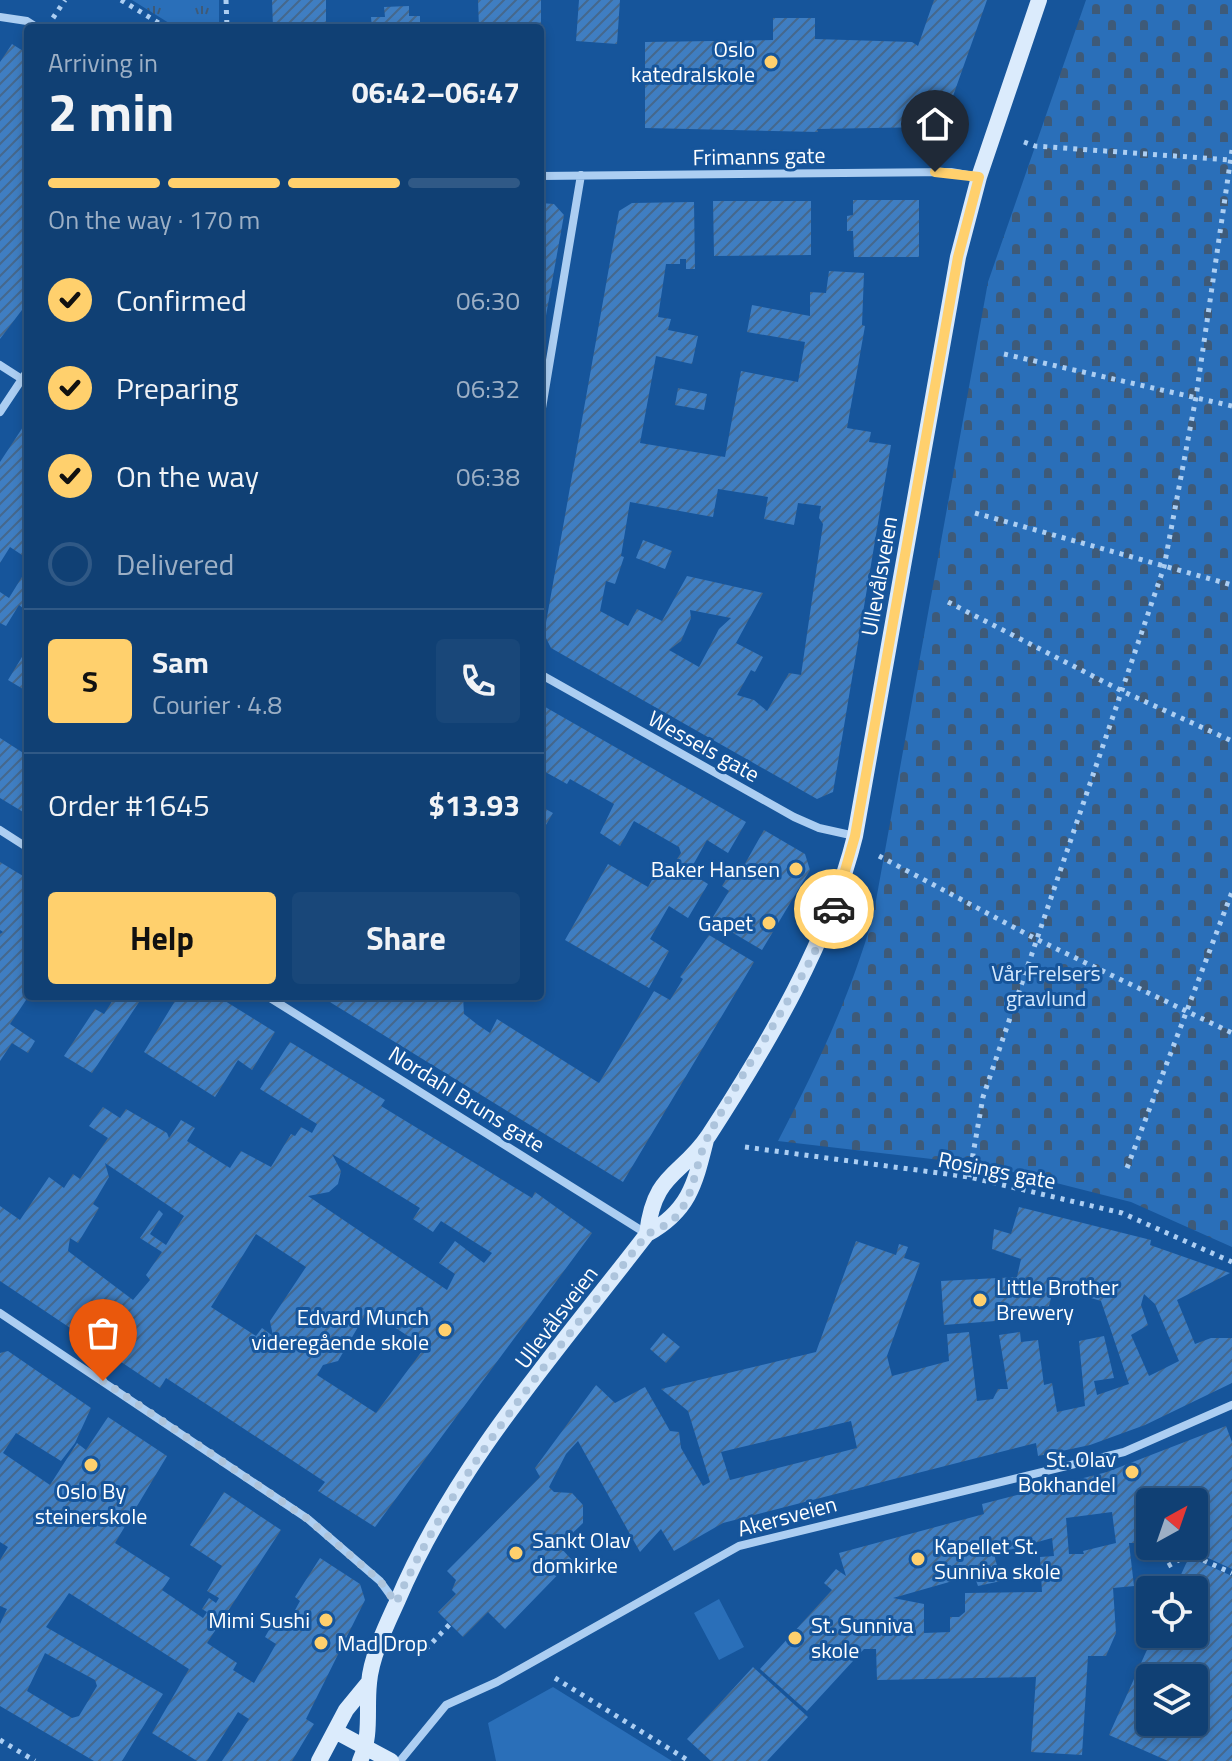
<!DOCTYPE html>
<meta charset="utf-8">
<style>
:root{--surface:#104074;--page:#194779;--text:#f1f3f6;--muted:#9cafc5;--line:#305986;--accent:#ffd06d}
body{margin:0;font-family:"Titillium Web",sans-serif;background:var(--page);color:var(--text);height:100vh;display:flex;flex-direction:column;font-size:30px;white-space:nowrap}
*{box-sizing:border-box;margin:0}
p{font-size:26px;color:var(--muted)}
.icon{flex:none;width:44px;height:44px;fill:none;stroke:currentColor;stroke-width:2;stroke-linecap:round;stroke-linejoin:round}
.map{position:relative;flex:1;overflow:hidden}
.details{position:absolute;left:24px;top:24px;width:520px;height:976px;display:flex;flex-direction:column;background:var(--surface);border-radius:8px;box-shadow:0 4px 12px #0003,0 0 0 2px var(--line)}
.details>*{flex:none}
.needle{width:52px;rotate:40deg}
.fabs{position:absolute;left:1136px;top:1488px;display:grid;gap:16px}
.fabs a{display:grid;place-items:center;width:72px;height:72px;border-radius:8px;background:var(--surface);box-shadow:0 4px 12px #0003,0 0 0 2px var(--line);font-size:40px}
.pin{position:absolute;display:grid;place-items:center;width:68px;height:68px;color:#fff;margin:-82px -34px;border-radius:50% 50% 50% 0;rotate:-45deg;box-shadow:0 0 8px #0007}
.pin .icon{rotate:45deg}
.courier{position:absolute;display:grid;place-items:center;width:80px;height:80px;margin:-40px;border:6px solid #ffd06d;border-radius:50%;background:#fff;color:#222;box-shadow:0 2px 10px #0007}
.head em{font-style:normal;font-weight:700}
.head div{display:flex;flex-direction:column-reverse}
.head{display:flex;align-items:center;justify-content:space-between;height:136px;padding:0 24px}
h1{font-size:52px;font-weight:700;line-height:60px}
.bar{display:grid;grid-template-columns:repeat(4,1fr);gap:12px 8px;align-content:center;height:96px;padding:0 24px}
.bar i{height:10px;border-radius:6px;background:var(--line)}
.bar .current{background:var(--accent)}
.bar p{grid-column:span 4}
.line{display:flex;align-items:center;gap:20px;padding:0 24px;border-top:2px solid var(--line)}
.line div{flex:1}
.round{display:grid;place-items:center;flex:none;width:84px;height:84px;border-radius:8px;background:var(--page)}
ol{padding:0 24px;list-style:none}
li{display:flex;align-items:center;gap:24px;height:88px}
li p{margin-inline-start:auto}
li .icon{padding:8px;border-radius:50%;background:var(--accent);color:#111;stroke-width:4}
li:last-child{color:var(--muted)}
li i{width:44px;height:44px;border:4px solid var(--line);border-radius:50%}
.cta{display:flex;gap:16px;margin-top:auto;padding:16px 24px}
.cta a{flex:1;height:92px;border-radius:8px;background:var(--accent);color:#111;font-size:32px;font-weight:700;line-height:92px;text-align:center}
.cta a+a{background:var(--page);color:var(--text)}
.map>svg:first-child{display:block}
.grass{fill:url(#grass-tufts)}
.cemetery{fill:url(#cemetery-stones)}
.pitch{fill:#2a6fb9}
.building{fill:url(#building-hatch);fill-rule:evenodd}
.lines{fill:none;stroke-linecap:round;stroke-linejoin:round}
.path{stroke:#accef2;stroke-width:5;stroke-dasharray:4 6;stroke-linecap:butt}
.street{stroke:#accef2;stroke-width:8}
.secondary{stroke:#dbebfc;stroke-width:16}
.done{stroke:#adc4dc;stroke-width:8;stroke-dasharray:0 14.4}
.route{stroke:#ffd06d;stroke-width:10}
.poi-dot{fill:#ffd06d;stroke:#16559b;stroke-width:3}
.labels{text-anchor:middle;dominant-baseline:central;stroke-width:6;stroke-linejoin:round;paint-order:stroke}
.poi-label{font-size:22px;fill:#fff;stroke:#16559b;text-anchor:end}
.street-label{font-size:22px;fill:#fff;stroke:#16559b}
.park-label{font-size:22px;fill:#d4e8fd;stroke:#16559b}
</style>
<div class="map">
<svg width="1232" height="1761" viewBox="0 0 1232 1761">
<defs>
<pattern id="grass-tufts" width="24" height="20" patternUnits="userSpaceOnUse" patternTransform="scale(2)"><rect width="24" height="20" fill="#2a6fb9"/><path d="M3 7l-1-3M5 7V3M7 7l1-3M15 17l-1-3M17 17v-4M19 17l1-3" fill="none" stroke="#3e5a78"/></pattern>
<pattern id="cemetery-stones" width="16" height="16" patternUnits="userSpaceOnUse" patternTransform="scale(2)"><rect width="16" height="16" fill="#2a6fb9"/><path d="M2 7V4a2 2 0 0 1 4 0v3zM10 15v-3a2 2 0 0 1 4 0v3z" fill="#3e5a78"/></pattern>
<pattern id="building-hatch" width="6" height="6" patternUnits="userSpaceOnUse" patternTransform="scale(2)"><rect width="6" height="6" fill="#3f7ec2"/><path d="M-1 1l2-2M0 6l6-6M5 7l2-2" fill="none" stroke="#45688d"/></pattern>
</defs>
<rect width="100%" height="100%" fill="#16559b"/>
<path class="grass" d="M132,0H219V28H177Z"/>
<path class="cemetery" d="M1086,0H1232V1247L1131,1202L993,1167L972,1156L949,1161L778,1141C817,1066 849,999 873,917L988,282Z"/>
<path class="pitch" d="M719,1599L744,1647L719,1660L694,1613Z
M553,1687L672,1761H496L488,1723Z"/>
<path class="building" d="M272,0H326V28H273Z
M478,0H541V28H479Z
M579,0H620L617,44L576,41Z
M934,0H987L947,113L931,127L817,129L818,132L645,128V42L773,40V18H815V39L912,42L918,46Z
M409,6V16H420V28H372L371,17H385L384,7Z
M12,44L28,54V302L0,339V62Z
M853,200H919V257H854L853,231H847V216L853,215Z
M713,201H811V255L714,256Z
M694,202L695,269H686V259H680V264H666L658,317L671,319L668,330L698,336L692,364L656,356L640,443L725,457L741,371L798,382L805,342L747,332L752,305L810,316V292L826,293L829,271L864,273L862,325L865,326L847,428L871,432L869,442L891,445L833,792L817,799L551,648L544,634L619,211L632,203ZM718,489L768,497L764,519L794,525L798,503L821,506L819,518L823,524L801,675L789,673L767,711L754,700L737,695L751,670L755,672L763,657L736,643L763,593L687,576L662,621L637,609L628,626L600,611L606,581L615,584L624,557L621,556L630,502L713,517ZM690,610L731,618L719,629L699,667L669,650L681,641L691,618Z
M540,203L554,204L564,215L542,338Z
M678,388L707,394L704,410L675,405Z
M28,426V559L10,547L0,563V462L23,427Z
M643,540L672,551L665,569L636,558Z
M28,567V612L19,605L6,626L0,623V592L9,598Z
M28,647V692L8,680Z
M540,704L746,822L728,853L707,840L689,872L708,884L688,918L669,906L650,939L669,951L649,988L565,940L608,864L648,887L662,862L673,865L681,853L679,847L634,821L620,846L600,833L614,804L570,779L567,784L540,769Z
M0,738L28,756V815L0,798Z
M540,806L553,813L540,835Z
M764,830L805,854L810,870L762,950L711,920L729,891L722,886L735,865L742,869Z
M0,862L28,879V997L10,1024L35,1041L28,1053L12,1043L0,1061V934L3,932L0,930Z
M709,935L754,962L623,1182L320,996H463L464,1014L478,1025L490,1033L497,1019L599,1083L654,991L670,1000L683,979L680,977Z
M107,996H143L92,1073L64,1056L95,1009L104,1014L113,1000Z
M178,996H217L275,1032L252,1070L238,1060L215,1097L144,1052Z
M290,1042L385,1100L381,1106L532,1198L535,1192L592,1233L375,1527L318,1491L325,1482L220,1413L166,1378L160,1388L0,1281V1206L20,1220L49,1177L64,1188L73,1174L80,1179L108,1138L89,1126L103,1107L120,1118L126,1109L167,1133L169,1138L181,1120L195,1128L187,1141L230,1168L241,1151L271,1167L291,1134L295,1136L301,1127L312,1133L317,1124L260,1089ZM332,1154L420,1208L413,1219L433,1232L441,1221L492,1253L484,1263L455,1241L439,1263L455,1274L447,1290L308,1196L329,1192L338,1184L341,1171ZM105,1163L184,1216L166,1245L150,1234L163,1214L159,1210L140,1238L162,1252L146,1275L150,1280L133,1300L68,1251L70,1238L78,1243L99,1208L93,1204L109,1177ZM256,1234L306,1267L270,1321L273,1336L262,1328L256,1336L211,1307ZM368,1310L425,1347L376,1413L317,1375L323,1365L338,1361Z
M1019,1207L1151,1240L1150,1245L1230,1273L1177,1300L1195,1344L1211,1338H1232V1383L1145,1425L1090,1445L1038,1456L1036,1443L894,1479L723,1523L674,1551L661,1529L640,1552L578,1441L566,1454L549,1487L554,1492L572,1493L583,1505V1523L559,1546L572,1560L505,1629L488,1612L463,1637L438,1612L456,1594L452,1590L456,1580L447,1571L540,1477L535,1468L596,1385L615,1403L645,1387L670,1431L679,1432L681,1448L703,1486L710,1482L688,1411L661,1389L816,1352L856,1241L896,1255L899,1244L908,1247L904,1258L920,1263L887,1356L892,1376L949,1361L947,1334L969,1332L977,1401L993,1399L998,1389H1008L999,1335L1020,1332L1021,1342L1038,1340L1044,1385L1052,1383L1057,1412L1085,1406L1079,1341L1104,1336L1114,1378L1094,1381L1097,1395L1129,1384L1101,1301L1054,1287L1046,1317L944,1325L941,1281L1017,1277L1021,1259L992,1249L994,1229L1011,1234ZM1144,1294L1155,1304L1179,1361L1149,1376L1131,1335L1148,1325L1141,1305ZM851,1421L857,1448L730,1480L721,1452Z
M663,1333L680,1347L666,1363L650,1349Z
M8,1351L91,1408L75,1443L61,1461L16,1433L3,1453L50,1485L77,1443L86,1450L108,1417L167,1456L115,1543L170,1578L162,1590L203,1618L207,1612L202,1609L209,1598L216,1603L219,1598L207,1591L222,1566L190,1545L224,1492L281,1530L207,1643L237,1663L233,1670L254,1683L276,1644L265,1637L277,1616L288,1623L300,1601L295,1597L320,1558L360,1584L365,1600L306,1719L314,1724L292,1761H222L249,1719L238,1712L207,1761H197L152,1733L189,1669L69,1593L46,1627L163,1694L122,1761H94L0,1706V1624L7,1609L0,1606V1560L8,1547L0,1542V1353ZM45,1653L95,1680L97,1686L79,1716L72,1718L27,1691Z
M1226,1426L1232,1442V1569L1186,1548L1168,1547L1194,1546V1502H1171L1169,1493L1137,1503L1142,1518L1150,1519V1543H1129L1134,1586L1113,1588L1116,1633L1106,1656H1088L1082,1755L1031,1752L1036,1677L877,1680L876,1649H864L807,1711L760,1669L832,1590L824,1583L836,1569L846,1576L839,1553L984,1514L982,1504L1107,1472ZM1112,1512L1116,1543L1083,1551L1084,1554H1069L1066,1518ZM1052,1538L1054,1556L1040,1557L1042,1592L965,1593V1612L959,1617H950V1632L924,1633V1604L893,1598L974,1575L978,1586L1001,1581L994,1554Z
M1189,1557L1232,1576V1761H1168L1109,1735L1154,1634H1194V1590H1174ZM1150,1678H1194V1722H1150Z
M753,1667L808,1717L767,1761H711L687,1739Z"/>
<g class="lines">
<path class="path" d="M121,0L167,28
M226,0L227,28
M53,18L65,0
M1024,142L1035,146L1231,160
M1004,354L1232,406
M975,513L1232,585
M948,602L1124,692L1232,741
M879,856L1036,939L1232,1033
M745,1147L969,1177L1122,1213L1232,1262
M1127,1168L1232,892
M969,1177L983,1097L1164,567L1196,397L1232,150
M1168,1566L1189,1554L1232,1573
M406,1648L425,1650L450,1624
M555,1678L689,1761
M0,1740L35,1761"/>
<path class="street" d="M0,17L27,21L38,28
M540,176L951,172L979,177
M0,365L28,383
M0,412L28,370
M540,420L581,175
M540,674L794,817L819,828L855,836
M0,830L28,848
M267,996L647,1234
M0,1313L308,1519L380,1581L396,1603
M400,1761L446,1705L497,1682L739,1546L1124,1452L1232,1405"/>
<path class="secondary" d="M647,1234C654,1172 681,1177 709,1135C768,1044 829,941 855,836L958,257L979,177L1039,0
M335,1731L391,1761
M319,1761L346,1710L369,1682
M360,1761C372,1735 366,1710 369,1683C371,1657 386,1626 397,1602C454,1466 558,1350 647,1234C689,1211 695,1184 706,1140"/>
</g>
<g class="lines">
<path class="done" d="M103,1381L308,1519L380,1581L396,1603C457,1467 557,1352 647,1234C656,1230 667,1225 674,1219C697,1194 694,1162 709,1135C749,1058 802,989 834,909"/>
<path class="route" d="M834,909L855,836L958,257L979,177L935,172"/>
</g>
<g class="poi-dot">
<circle cx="771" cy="62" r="8"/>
<circle cx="796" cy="869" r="8"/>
<circle cx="769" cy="923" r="8"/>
<circle cx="980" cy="1300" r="8"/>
<circle cx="445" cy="1330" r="8"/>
<circle cx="91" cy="1465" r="8"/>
<circle cx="1132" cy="1472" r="8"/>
<circle cx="516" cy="1553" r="8"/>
<circle cx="918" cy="1559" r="8"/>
<circle cx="326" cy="1620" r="8"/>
<circle cx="795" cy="1638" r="8"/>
<circle cx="321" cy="1643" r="8"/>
</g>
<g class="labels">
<g class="poi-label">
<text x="755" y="49">Oslo<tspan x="755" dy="25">katedralskole</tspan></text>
<text x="780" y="869">Baker Hansen</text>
<text x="753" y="923">Gapet</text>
<text x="996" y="1287" text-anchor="start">Little Brother<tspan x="996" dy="25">Brewery</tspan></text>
<text x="429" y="1317">Edvard Munch<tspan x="429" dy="25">videregående skole</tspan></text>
<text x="1116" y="1459">St. Olav<tspan x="1116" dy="25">Bokhandel</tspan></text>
<text x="91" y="1491" text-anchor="middle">Oslo By<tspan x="91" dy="25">steinerskole</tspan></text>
<text x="532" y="1540" text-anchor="start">Sankt Olav<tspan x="532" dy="25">domkirke</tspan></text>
<text x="934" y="1546" text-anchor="start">Kapellet St.<tspan x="934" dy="25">Sunniva skole</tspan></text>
<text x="310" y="1620">Mimi Sushi</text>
<text x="811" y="1625" text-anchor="start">St. Sunniva<tspan x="811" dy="25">skole</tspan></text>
<text x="337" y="1643" text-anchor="start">Mad Drop</text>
</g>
<g class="street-label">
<text transform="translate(759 156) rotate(-1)">Frimanns gate</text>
<text transform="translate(879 576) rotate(-80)">Ullevålsveien</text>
<text transform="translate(704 746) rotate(29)">Wessels gate</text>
<text transform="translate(467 1099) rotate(32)">Nordahl Bruns gate</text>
<text transform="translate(997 1170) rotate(11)">Rosings gate</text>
<text transform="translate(556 1317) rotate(-53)">Ullevålsveien</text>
<text transform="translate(787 1516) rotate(-15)">Akersveien</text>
</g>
<g class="park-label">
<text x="1046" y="973">Vår Frelsers<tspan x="1046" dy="25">gravlund</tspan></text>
</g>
</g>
</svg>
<div class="fabs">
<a><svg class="needle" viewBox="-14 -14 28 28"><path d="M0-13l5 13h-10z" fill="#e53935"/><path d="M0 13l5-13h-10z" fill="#9cafc5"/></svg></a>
<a><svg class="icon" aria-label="locate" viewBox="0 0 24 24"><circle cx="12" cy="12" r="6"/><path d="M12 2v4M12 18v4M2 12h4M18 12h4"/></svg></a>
<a><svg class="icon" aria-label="layers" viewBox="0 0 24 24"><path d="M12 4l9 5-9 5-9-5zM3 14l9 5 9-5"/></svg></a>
</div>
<div class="pin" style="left:103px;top:1381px;background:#ea580c"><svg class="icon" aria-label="bag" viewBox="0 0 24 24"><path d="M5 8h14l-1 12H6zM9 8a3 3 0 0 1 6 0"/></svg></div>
<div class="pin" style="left:935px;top:172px;background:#1f2937"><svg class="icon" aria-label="home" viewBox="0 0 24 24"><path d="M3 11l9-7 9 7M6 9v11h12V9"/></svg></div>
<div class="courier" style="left:834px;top:909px"><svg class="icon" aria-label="car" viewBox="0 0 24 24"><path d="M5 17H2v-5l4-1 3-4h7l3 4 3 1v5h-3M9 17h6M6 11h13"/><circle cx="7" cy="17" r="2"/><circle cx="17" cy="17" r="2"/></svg></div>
<section class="details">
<div class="head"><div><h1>2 min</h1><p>Arriving in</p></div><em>06:42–06:47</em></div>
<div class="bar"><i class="current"></i><i class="current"></i><i class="current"></i><i></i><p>On the way · 170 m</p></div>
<ol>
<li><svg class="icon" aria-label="check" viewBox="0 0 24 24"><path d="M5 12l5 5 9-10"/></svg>Confirmed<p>06:30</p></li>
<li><svg class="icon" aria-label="check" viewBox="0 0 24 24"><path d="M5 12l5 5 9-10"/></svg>Preparing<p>06:32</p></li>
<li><svg class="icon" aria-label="check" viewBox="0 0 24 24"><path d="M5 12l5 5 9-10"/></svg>On the way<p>06:38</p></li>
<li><i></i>Delivered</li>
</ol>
<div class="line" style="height:144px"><b class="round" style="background:var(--accent);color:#111">S</b><div><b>Sam</b><p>Courier · 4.8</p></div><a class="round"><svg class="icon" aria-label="phone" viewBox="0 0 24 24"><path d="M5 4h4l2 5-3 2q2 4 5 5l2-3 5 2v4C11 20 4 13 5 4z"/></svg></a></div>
<div class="line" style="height:104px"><div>Order #1645</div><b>$13.93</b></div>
<div class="cta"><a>Help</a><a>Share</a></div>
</section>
</div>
